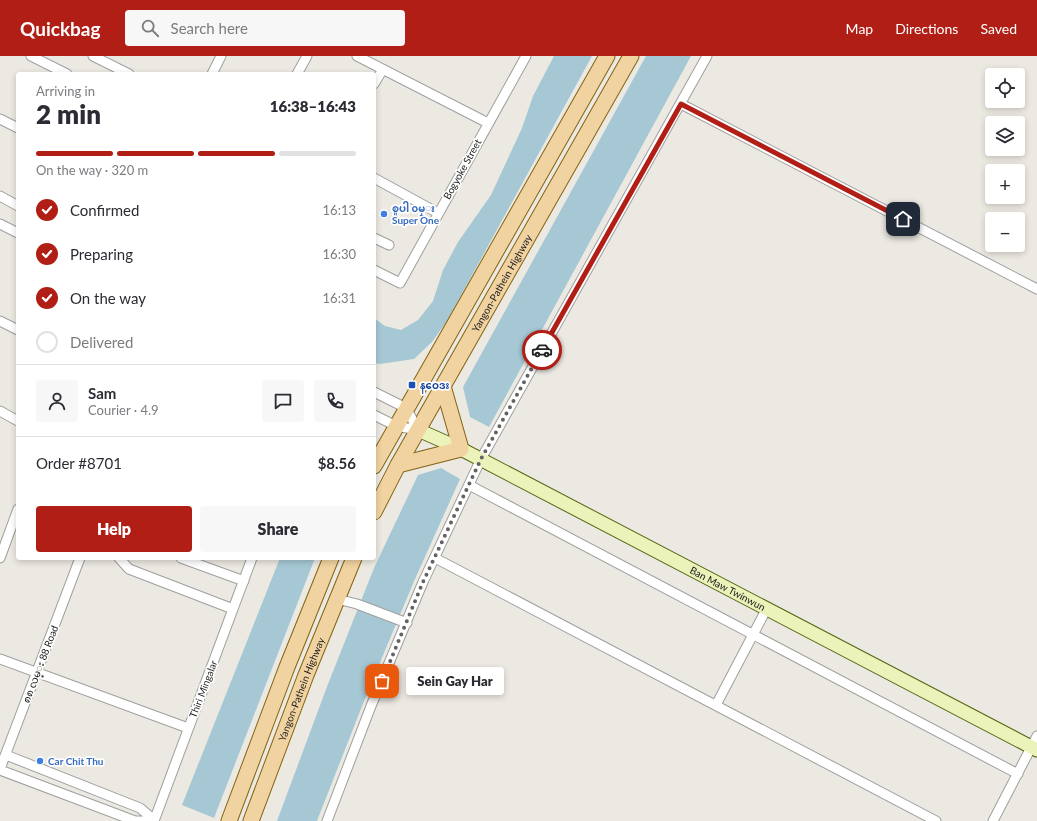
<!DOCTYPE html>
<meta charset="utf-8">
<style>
:root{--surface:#fff;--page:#f7f7f7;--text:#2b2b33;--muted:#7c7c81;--line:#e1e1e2;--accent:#b11e15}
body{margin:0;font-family:Lato,"Noto Sans Myanmar",sans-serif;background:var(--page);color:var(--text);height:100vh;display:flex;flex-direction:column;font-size:15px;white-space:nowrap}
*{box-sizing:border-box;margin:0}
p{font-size:13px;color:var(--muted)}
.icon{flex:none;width:22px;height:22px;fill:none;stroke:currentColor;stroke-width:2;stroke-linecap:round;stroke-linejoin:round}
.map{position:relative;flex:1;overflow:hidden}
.panel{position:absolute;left:16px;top:16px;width:360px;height:488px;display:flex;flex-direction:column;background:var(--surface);border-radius:4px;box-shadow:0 2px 6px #0003}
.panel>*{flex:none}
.tools{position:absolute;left:985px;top:12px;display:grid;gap:8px}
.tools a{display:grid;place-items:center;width:40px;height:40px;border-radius:4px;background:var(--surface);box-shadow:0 2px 6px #0003;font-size:20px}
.pin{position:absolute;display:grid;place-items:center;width:34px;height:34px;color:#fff;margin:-17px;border-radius:8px;box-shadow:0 2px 6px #0006}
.courier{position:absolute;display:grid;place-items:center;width:40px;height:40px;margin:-20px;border:3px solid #b11e15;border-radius:50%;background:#fff;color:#222;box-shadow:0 1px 5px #0007}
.bubble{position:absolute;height:28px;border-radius:4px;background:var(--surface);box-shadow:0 2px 6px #0003;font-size:13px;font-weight:800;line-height:28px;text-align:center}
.head em{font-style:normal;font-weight:800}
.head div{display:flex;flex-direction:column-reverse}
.head{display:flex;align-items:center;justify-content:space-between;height:68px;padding:0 20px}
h1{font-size:26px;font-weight:800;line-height:30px}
.bar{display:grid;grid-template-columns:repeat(4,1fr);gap:6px 4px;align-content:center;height:48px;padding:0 20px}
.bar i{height:5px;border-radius:3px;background:var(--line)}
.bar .active{background:var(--accent)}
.bar p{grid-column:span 4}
.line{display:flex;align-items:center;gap:10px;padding:0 20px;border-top:1px solid var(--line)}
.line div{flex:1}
.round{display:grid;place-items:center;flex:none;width:42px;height:42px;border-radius:4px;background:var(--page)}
ol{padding:0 20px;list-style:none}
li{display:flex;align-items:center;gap:12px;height:44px}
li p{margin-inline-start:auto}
li .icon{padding:4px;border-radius:50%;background:var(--accent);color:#fff;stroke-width:4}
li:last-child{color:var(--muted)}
li i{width:22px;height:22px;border:2px solid var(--line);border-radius:50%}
.primary-button{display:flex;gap:8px;margin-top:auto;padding:8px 20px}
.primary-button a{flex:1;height:46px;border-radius:4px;background:var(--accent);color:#fff;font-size:16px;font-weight:800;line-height:46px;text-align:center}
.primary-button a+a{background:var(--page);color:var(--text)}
header{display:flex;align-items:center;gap:24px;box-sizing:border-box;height:56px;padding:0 20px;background:var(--accent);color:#fff}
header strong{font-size:19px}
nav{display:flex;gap:22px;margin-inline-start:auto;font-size:14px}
.search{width:280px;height:36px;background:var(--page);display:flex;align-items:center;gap:10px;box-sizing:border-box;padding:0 14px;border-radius:4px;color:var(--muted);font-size:15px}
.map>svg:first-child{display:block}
.water{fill:#a6c8d5}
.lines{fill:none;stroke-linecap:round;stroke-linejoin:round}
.street-casing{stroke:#9f9f9f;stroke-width:11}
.secondary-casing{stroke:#566410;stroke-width:15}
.primary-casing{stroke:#83630f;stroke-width:17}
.street{stroke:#fff;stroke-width:9}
.secondary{stroke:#ebf2ba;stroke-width:13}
.primary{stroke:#f1d3a1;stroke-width:15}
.done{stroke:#646361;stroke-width:4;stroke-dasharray:0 7.2}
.route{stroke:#b11e15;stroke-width:5}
.shop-dot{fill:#3f7fe0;stroke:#fff;stroke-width:1.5}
.transit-dot{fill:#1a4fb4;stroke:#fff;stroke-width:1.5}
.labels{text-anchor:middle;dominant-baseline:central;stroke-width:3.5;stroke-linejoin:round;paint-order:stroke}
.street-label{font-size:10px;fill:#1b1b1b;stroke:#fff}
.shop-label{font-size:10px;font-weight:bold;fill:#366cbe;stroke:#fff;text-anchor:start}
.transit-label{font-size:10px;font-weight:bold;fill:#164399;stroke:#fff;text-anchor:start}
</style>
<header>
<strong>Quickbag</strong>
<div class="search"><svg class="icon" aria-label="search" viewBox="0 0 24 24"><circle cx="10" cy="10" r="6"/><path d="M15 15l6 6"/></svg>Search here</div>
<nav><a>Map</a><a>Directions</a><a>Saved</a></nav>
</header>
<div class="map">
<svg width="1037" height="765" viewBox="0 0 1037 765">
<rect width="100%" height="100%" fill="#ece9e2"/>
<path class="water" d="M554,0H592L447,265L432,286L414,303L380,308L374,307V262L385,270L401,274L418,264L433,245L443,214L458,186L491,139L522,72L533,40Z
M646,0H691L489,371L470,361L463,331Z
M441,412L460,423L415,523L366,640L317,765H277L328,628L374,512L418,419Z
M280,502H315L214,762L182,749Z"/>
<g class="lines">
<defs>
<path id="street" d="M31,0L67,18
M93,0L129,18
M357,0L488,67
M212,18L221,0
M297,18L307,0
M374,28L383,13
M681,48L1037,233
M0,63L18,72
M374,122L438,157
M0,140L18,150
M0,168L18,177
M374,182L389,189
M374,214L400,227L526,0
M0,265L18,274
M374,336L406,352L418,374
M0,355L18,365
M374,359L396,370L418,374
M469,429L1018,718
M0,502L18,453
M119,502L129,513L233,553
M181,502L244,525
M435,502L936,765
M337,543L357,548L407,567
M0,603L188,672
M716,649L767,552
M0,713L80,502
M0,714L135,765L154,764L140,752L6,699
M154,765L252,502
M327,765L371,650L423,526L481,403L707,0
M993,765L1037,680"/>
<g id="secondary">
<path id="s1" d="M418,374L461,393L1037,694"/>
</g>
<g id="primary">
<path d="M398,409L461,393L443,330"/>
<path d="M374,410L607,0"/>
<path id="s2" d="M374,456L398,409L443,330L631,0"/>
<path d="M229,765L287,611L331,502"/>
<path id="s3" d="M251,765L306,619L354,502"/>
</g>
</defs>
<use href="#street" class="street-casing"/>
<use href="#secondary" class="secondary-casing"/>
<use href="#primary" class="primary-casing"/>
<use href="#street" class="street"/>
<use href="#secondary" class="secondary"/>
<use href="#primary" class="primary"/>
</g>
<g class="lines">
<path class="done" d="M382,625L423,526L481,403L542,294"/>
<path class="route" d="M542,294L681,48L903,163"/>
</g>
<g class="shop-dot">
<circle cx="384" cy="158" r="4"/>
<circle cx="40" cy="705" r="4"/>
</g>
<rect class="transit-dot" x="408" y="325" width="8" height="8" rx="2"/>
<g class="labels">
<g class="street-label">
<text transform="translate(462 113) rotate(-61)">Bogyoke Street</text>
<text stroke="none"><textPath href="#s2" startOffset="262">Yangon-Pathein Highway</textPath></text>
<text stroke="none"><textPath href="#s1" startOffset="348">Ban Maw Twinwun</textPath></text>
<text transform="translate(40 608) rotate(-69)">၈၈ လမ္း 88 Road</text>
<text transform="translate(203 633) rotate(-69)">Thiri Mingalar</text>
<text stroke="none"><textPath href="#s3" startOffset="141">Yangon-Pathein Highway</textPath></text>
</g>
<g class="shop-label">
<text x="392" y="152">စူပါ ၀မ္း<tspan x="392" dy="12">Super One</tspan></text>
<text x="48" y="705">Car Chit Thu</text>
</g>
<g class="transit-label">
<text x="420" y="329">နဝေဒး</text>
</g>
</g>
</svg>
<div class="tools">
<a><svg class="icon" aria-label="locate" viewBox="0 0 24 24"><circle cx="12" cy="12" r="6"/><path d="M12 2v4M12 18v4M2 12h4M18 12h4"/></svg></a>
<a><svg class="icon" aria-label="layers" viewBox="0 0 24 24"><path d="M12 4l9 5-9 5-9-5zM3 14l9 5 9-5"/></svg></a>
<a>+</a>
<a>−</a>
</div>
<div class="pin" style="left:382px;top:625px;background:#ea580c"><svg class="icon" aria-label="bag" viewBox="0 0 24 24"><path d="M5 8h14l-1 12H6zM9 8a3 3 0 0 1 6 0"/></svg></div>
<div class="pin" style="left:903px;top:163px;background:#1f2937"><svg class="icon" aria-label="home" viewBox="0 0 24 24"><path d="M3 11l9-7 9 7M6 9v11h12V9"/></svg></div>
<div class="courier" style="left:542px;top:294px"><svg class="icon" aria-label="car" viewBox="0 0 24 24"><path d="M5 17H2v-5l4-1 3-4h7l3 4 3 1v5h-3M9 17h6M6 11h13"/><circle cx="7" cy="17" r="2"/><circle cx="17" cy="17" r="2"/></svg></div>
<div class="bubble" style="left:406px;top:611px;width:98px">Sein Gay Har</div>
<section class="panel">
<div class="head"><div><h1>2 min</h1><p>Arriving in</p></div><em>16:38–16:43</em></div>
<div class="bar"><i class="active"></i><i class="active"></i><i class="active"></i><i></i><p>On the way · 320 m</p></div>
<ol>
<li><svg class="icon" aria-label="check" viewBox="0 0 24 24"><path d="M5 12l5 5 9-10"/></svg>Confirmed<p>16:13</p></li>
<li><svg class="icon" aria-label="check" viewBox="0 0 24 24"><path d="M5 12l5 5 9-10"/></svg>Preparing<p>16:30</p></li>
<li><svg class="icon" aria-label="check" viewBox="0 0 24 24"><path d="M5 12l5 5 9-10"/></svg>On the way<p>16:31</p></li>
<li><i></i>Delivered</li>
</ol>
<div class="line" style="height:72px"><a class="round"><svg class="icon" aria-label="person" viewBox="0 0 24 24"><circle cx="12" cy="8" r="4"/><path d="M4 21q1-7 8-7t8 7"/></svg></a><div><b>Sam</b><p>Courier · 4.9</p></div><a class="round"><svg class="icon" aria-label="chat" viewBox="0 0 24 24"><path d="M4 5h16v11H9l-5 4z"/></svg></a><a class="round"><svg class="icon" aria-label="phone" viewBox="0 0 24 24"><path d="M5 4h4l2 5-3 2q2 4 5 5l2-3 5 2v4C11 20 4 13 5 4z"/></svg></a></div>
<div class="line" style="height:52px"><div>Order #8701</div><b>$8.56</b></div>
<div class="primary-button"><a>Help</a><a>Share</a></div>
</section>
</div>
